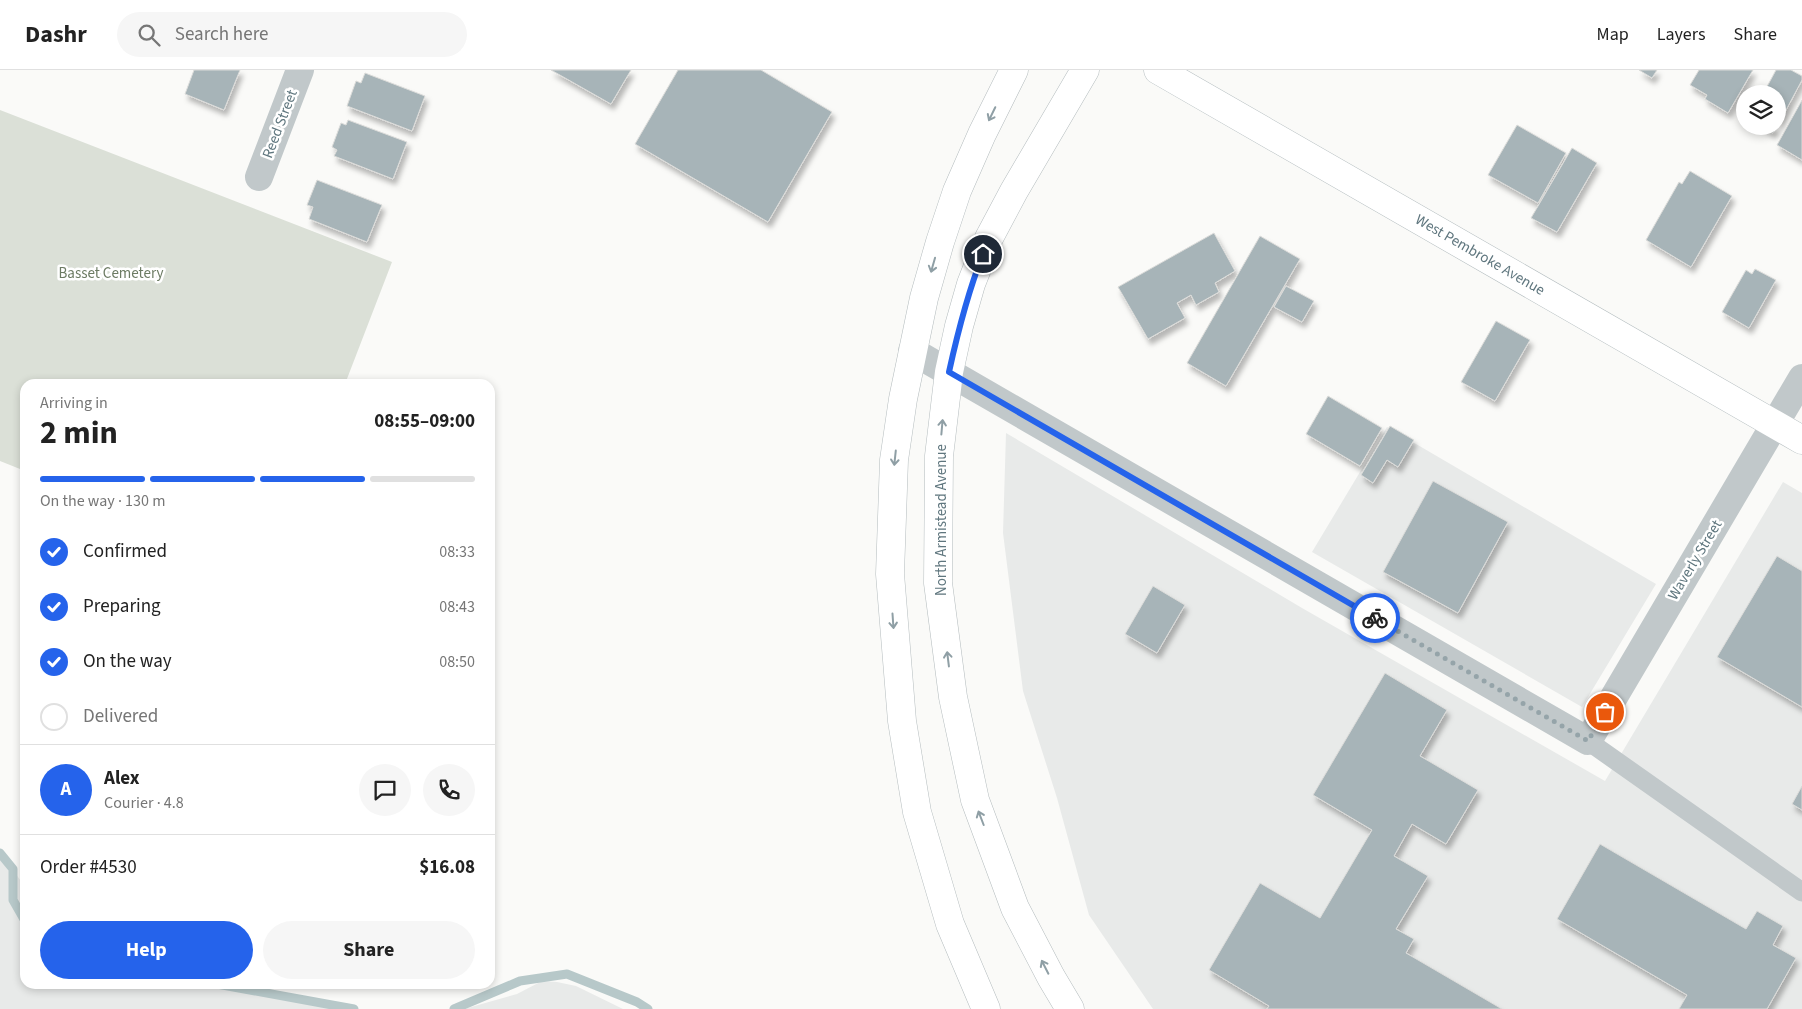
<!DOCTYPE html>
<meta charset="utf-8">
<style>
:root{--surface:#fff;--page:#f6f6f6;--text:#222;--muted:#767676;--line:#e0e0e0;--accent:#2563eb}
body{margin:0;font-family:"Source Sans 3",sans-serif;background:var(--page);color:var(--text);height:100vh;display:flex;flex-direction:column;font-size:19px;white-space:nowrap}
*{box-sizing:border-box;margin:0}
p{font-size:16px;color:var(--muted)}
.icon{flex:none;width:28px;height:28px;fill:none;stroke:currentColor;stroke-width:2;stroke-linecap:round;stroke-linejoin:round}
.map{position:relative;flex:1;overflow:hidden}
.panel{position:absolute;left:20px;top:309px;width:475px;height:610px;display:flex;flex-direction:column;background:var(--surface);border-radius:15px;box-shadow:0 2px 8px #0003}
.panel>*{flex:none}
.controls{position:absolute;left:1736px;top:15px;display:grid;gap:10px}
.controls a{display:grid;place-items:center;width:50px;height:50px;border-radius:50%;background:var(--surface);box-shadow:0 2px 8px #0003;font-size:25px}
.pin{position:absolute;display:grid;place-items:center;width:42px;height:42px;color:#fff;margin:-21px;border:2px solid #fff;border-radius:50%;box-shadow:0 1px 5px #0007}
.courier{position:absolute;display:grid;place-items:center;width:50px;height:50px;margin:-25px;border:4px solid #2563eb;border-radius:50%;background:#fff;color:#222;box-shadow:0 1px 6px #0007}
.overview em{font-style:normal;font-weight:700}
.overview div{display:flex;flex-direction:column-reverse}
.overview{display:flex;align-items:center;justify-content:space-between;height:85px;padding:0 20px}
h1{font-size:32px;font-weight:700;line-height:38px}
.bar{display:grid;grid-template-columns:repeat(4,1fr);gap:8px 5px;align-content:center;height:60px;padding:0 20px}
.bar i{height:6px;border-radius:4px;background:var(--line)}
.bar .active{background:var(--accent)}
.bar p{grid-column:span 4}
.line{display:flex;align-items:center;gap:12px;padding:0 20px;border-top:1px solid var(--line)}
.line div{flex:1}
.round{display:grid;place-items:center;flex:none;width:52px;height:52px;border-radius:26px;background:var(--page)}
ol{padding:0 20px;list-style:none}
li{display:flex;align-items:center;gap:15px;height:55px}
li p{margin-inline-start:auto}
li .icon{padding:5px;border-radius:50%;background:var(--accent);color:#fff;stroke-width:4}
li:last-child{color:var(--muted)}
li i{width:28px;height:28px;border:2px solid var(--line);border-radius:50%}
.cta{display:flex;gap:10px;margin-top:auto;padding:10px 20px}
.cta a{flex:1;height:58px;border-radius:30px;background:var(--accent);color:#fff;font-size:20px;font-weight:700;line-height:58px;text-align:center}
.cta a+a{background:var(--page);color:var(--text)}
header{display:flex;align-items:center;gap:30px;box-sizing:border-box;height:70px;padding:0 25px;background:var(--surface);border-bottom:1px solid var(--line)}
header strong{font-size:24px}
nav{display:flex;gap:28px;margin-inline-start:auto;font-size:18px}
.search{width:350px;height:45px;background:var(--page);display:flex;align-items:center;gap:12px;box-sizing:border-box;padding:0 18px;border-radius:28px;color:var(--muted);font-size:19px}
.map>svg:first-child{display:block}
.built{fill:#e8eae9}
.green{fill:#dbe0d7}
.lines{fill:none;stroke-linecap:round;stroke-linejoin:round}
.stream{stroke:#b7c8c9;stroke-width:9}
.building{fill:#a7b4b8;stroke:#dcdcda;filter:url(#shadow)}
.secondary-casing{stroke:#b3bcbf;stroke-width:29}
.primary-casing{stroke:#b4bcbe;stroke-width:29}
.service{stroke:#c1c8ca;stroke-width:19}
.minor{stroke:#c1c8ca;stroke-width:28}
.secondary{stroke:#fff;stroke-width:28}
.primary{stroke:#fff;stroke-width:28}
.oneway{stroke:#8f9fa5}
.done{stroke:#95a4a9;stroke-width:5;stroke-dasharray:0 9}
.route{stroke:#2563eb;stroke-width:6}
.labels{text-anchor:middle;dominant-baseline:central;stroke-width:5;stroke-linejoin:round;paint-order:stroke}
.street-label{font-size:15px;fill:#5f767e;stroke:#fff}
.park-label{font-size:15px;fill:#6c7b63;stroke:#fff}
</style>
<header>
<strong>Dashr</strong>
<div class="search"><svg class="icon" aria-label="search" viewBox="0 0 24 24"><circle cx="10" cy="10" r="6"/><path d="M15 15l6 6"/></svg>Search here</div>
<nav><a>Map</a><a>Layers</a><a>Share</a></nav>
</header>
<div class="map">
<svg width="1802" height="939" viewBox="0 0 1802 939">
<defs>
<filter id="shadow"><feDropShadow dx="3" dy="5.5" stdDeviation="2.5" flood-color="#0004"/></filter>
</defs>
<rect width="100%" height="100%" fill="#fafaf8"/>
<path class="built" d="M1387,357L1656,514L1582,637L1312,482Z
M1006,363L1302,538L1605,711L1783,412L1802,423V939H1153L1089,845L1057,728L1023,621L1003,463Z
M0,784L25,816V914H238L262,917L341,939H0Z
M542,911L557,912L576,916L623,939H464L517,924Z"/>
<path class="green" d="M0,40L392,192L345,314H25V401L0,391Z"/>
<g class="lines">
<path class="stream" d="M0,783L13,799V830L25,851
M217,914L354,939
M454,939L520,911L567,904L637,932L648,939"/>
</g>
<path class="building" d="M194,0H240L224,40L185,24Z
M551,0H631L611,34Z
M678,0H761L832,42L768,152L635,74Z
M1639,0H1657L1652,8Z
M1699,0H1753L1728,43L1705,29L1707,25L1690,15Z
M1776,0H1791L1802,6V10L1778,55V24H1763Z
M365,3L425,26L412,61L347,36L356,11L361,13Z
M1802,30V90L1777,75Z
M348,50L407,72L393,109L334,86L337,80L332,77L341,53L346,55Z
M1517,55L1566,83L1538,133L1488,105Z
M1761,56H1777L1773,63Z
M1572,78L1597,93L1557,162L1531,148Z
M1690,101L1732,126L1691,197L1646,170L1679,112L1682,114Z
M317,110L382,135L367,172L309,149L313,137L307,135Z
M1214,163L1235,201L1215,213L1219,222L1196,235L1191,225L1177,233L1185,248L1148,269L1118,217Z
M1260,166L1300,189L1226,316L1187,293Z
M1755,199L1776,210L1749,258L1722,242L1746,200L1752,204Z
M1286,216L1314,231L1302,252L1274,237Z
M1496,251L1530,270L1495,331L1461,312Z
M1328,326L1382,358L1360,396L1306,364Z
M1390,356L1414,370L1398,397L1387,390L1373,413L1361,405Z
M1433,411L1508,452L1458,543L1383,502Z
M1777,486L1802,501V637L1717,587Z
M1153,516L1185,535L1157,583L1125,564Z
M1385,603L1447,640L1420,686L1478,720L1446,774L1412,754L1394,786L1428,806L1396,859L1414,869L1406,883L1502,939H1267L1269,936L1209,900L1260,813L1320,848L1372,760L1313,725Z
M1802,716V740L1792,734Z
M1600,774L1746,859L1757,841L1783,856L1773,875L1796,888L1767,939H1679L1687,925L1557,849Z"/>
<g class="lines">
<defs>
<path id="secondary" d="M1158,0L1802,370"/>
<path id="primary" d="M986,939L950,854L917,742L902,651L890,504L894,390L903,329L924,228L940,172L957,121L982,64L1014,0
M1070,939L1051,907L1015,838L975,730L953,627L938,513L939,386L949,302L959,256L971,214L989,168L1014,121L1085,0"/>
</defs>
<use href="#secondary" class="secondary-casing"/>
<use href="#primary" class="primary-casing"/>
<path class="service" d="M1588,671L1802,822"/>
<path class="minor" d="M259,107L300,0
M912,281L1588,671L1802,308"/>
<use href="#secondary" class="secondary"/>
<use href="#primary" class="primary"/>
</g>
<defs><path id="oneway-shaft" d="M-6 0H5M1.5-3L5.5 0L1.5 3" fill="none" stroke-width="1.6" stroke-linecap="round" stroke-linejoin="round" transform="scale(1.25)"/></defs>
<g class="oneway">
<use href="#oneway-shaft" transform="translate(992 44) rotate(116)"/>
<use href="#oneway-shaft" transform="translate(933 195) rotate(106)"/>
<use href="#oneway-shaft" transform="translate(942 357) rotate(-85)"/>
<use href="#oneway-shaft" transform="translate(895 388) rotate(96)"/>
<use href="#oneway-shaft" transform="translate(893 551) rotate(86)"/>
<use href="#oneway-shaft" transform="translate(948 589) rotate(-97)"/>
<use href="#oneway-shaft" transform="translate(981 748) rotate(-111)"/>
<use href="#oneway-shaft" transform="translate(1045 897) rotate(-117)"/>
</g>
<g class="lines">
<path class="done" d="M1375,548L1588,671L1605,642"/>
<path class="route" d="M983,184C968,222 958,261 949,302L1375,548"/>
</g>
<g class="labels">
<g class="street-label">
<text transform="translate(280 54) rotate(-69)">Reed Street</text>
<text transform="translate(1480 185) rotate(30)">West Pembroke Avenue</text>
<text transform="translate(941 450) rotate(-90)">North Armistead Avenue</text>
<text transform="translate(1695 490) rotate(-59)">Waverly Street</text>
</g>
<g class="park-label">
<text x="111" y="203">Basset Cemetery</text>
</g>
</g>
</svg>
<div class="controls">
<a><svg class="icon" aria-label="layers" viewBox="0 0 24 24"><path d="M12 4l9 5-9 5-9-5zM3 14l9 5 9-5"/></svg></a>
</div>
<div class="pin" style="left:1605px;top:642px;background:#ea580c"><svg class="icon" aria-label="bag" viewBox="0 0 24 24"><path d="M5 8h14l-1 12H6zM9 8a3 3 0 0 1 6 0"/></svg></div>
<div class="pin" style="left:983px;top:184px;background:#1f2937"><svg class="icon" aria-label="home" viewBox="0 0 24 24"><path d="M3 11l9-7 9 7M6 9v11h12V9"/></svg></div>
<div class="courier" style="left:1375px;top:548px"><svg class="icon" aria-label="bike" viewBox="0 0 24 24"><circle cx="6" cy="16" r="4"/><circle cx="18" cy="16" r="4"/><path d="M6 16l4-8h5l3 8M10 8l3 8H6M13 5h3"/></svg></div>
<section class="panel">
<div class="overview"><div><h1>2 min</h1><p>Arriving in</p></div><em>08:55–09:00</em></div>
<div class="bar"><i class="active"></i><i class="active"></i><i class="active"></i><i></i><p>On the way · 130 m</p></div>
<ol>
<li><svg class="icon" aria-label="check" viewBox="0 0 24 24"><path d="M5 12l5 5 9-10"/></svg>Confirmed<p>08:33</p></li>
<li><svg class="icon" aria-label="check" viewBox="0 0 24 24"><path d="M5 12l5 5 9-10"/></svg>Preparing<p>08:43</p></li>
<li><svg class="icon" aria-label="check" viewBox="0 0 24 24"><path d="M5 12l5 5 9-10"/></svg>On the way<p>08:50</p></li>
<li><i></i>Delivered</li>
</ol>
<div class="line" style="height:90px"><b class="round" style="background:var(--accent);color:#fff">A</b><div><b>Alex</b><p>Courier · 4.8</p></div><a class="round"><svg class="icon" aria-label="chat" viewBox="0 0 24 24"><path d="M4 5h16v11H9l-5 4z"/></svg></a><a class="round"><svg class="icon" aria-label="phone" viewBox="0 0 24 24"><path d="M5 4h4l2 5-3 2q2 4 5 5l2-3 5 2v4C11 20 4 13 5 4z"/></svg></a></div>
<div class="line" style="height:65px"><div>Order #4530</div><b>$16.08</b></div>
<div class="cta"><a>Help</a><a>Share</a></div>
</section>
</div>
